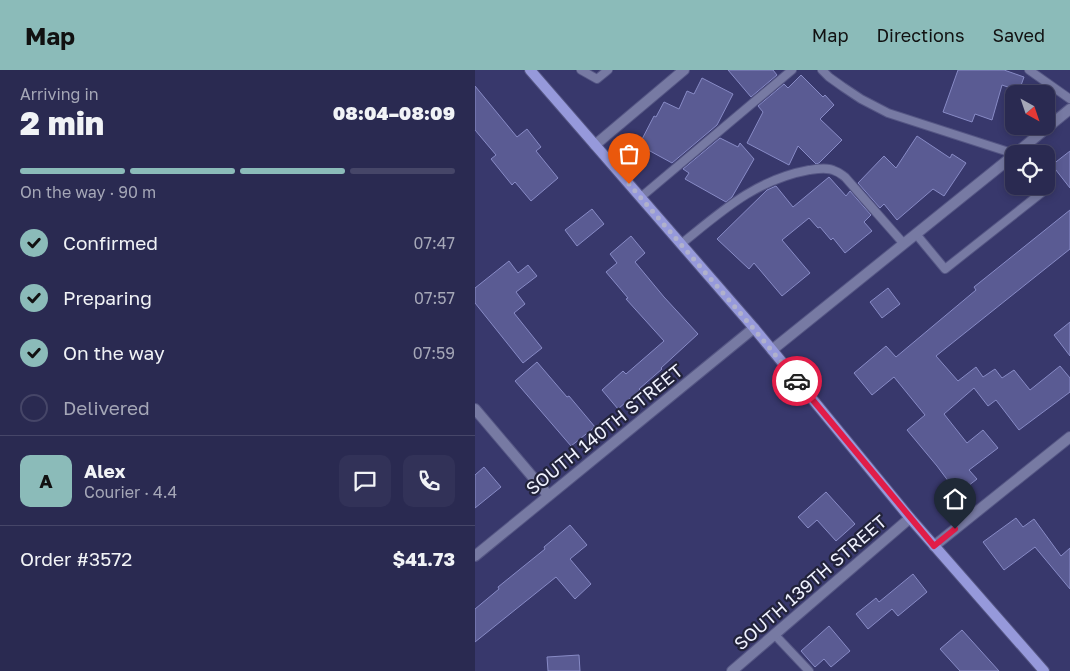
<!DOCTYPE html>
<meta charset="utf-8">
<style>
:root{--surface:#2a2a51;--page:#323258;--text:#f1f3f6;--muted:#a5a7b7;--line:#464668;--accent:#8bbbb9}
body{margin:0;font-family:"Golos Text",sans-serif;background:var(--page);color:var(--text);height:100vh;display:flex;flex-direction:column;font-size:19px;white-space:nowrap}
*{box-sizing:border-box;margin:0}
p{font-size:16px;color:var(--muted)}
.icon{flex:none;width:28px;height:28px;fill:none;stroke:currentColor;stroke-width:2;stroke-linecap:round;stroke-linejoin:round}
.map{position:relative;flex:1;overflow:hidden}
.panel{display:flex;flex-direction:column;background:var(--surface);width:475px}
.panel>*{flex:none}
.needle{width:32px;rotate:140deg}
.controls{position:absolute;left:530px;top:15px;display:grid;gap:10px}
.controls a{display:grid;place-items:center;width:50px;height:50px;border-radius:10px;background:var(--surface);box-shadow:0 2px 8px #0003,0 0 0 1px var(--line);font-size:25px}
.pin{position:absolute;display:grid;place-items:center;width:42px;height:42px;color:#fff;margin:-51px -21px;border-radius:50% 50% 50% 0;rotate:-45deg;box-shadow:0 0 5px #0007}
.pin .icon{rotate:45deg}
.courier{position:absolute;display:grid;place-items:center;width:50px;height:50px;margin:-25px;border:4px solid #e11d48;border-radius:50%;background:#fff;color:#222;box-shadow:0 1px 6px #0007}
.overview em{font-style:normal;font-weight:800}
.overview div{display:flex;flex-direction:column-reverse}
.overview{display:flex;align-items:center;justify-content:space-between;height:85px;padding:0 20px}
h1{font-size:32px;font-weight:800;line-height:38px}
.bar{display:grid;grid-template-columns:repeat(4,1fr);gap:8px 5px;align-content:center;height:60px;padding:0 20px}
.bar i{height:6px;border-radius:4px;background:var(--line)}
.bar .selected{background:var(--accent)}
.bar p{grid-column:span 4}
.line{display:flex;align-items:center;gap:12px;padding:0 20px;border-top:1px solid var(--line)}
.line div{flex:1}
.round{display:grid;place-items:center;flex:none;width:52px;height:52px;border-radius:10px;background:var(--page)}
ol{padding:0 20px;list-style:none}
li{display:flex;align-items:center;gap:15px;height:55px}
li p{margin-inline-start:auto}
li .icon{padding:5px;border-radius:50%;background:var(--accent);color:#111;stroke-width:4}
li:last-child{color:var(--muted)}
li i{width:28px;height:28px;border:2px solid var(--line);border-radius:50%}
header{display:flex;align-items:center;gap:30px;box-sizing:border-box;height:70px;padding:0 25px;background:var(--accent);color:#111}
header strong{font-size:24px}
nav{display:flex;gap:28px;margin-inline-start:auto;font-size:18px}
main{display:flex;flex:1;min-height:0}
.map>svg:first-child{display:block}
.building{fill:#5a5b93;stroke:#888bc6}
.lines{fill:none;stroke-linecap:round;stroke-linejoin:round}
.lane-casing{stroke:#555684;stroke-width:10}
.street-casing{stroke:#555684;stroke-width:12}
.secondary-casing{stroke:#555684;stroke-width:12}
.lane{stroke:#777aa3;stroke-width:8}
.street{stroke:#777aa3;stroke-width:10}
.secondary{stroke:#9699db;stroke-width:10}
.done{stroke:#b0b1cc;stroke-width:5;stroke-dasharray:0 9}
.route{stroke:#e11d48;stroke-width:6}
.labels{text-anchor:middle;dominant-baseline:central;stroke-width:4.5;stroke-linejoin:round;paint-order:stroke}
.street-label{font-size:18px;fill:#f0f2ff;stroke:#22233b}
</style>
<header>
<strong>Map</strong>
<nav><a>Map</a><a>Directions</a><a>Saved</a></nav>
</header>
<main>
<section class="panel">
<div class="overview"><div><h1>2 min</h1><p>Arriving in</p></div><em>08:04–08:09</em></div>
<div class="bar"><i class="selected"></i><i class="selected"></i><i class="selected"></i><i></i><p>On the way · 90 m</p></div>
<ol>
<li><svg class="icon" aria-label="check" viewBox="0 0 24 24"><path d="M5 12l5 5 9-10"/></svg>Confirmed<p>07:47</p></li>
<li><svg class="icon" aria-label="check" viewBox="0 0 24 24"><path d="M5 12l5 5 9-10"/></svg>Preparing<p>07:57</p></li>
<li><svg class="icon" aria-label="check" viewBox="0 0 24 24"><path d="M5 12l5 5 9-10"/></svg>On the way<p>07:59</p></li>
<li><i></i>Delivered</li>
</ol>
<div class="line" style="height:90px"><b class="round" style="background:var(--accent);color:#111">A</b><div><b>Alex</b><p>Courier · 4.4</p></div><a class="round"><svg class="icon" aria-label="chat" viewBox="0 0 24 24"><path d="M4 5h16v11H9l-5 4z"/></svg></a><a class="round"><svg class="icon" aria-label="phone" viewBox="0 0 24 24"><path d="M5 4h4l2 5-3 2q2 4 5 5l2-3 5 2v4C11 20 4 13 5 4z"/></svg></a></div>
<div class="line" style="height:65px"><div>Order #3572</div><b>$41.73</b></div>
</section>
<div class="map">
<svg width="595" height="601" viewBox="0 0 595 601">
<rect width="100%" height="100%" fill="#38386c"/>
<path class="building" d="M253,0H298L302,5L276,27Z
M483,0H529L549,7L544,21L527,15L517,50L500,44L497,52L468,42Z
M326,5L348,27L350,25L359,35L345,49L367,70L344,93L341,94L323,76L314,95L272,73L288,42L283,36L309,14L313,18Z
M227,8L258,24L242,55L197,93L164,75L179,46L181,47L189,32L204,39L212,21L219,24Z
M0,16L42,67L52,59L66,77L61,81L83,108L56,131L40,112L37,115L16,89L21,85L0,60Z
M442,66L475,88L477,84L491,93L469,126L458,119L422,150L409,134L405,138L383,113L409,86L421,98Z
M245,68L263,77L265,73L279,89L257,127L251,132L210,109L214,103L208,99Z
M595,81V118L577,95Z
M354,107L371,126L375,121L396,145L389,152L397,161L370,183L358,168L356,170L345,157L343,158L334,148L307,170L335,203L307,226L279,193L274,199L242,169L292,120L301,116L318,137Z
M117,139L129,154L102,176L90,160Z
M595,140V179L461,286L483,311L501,297L508,307L520,299L527,308L539,300L555,320L585,296L595,308V322L544,360L521,330L513,336L499,318L469,344L492,373L508,360L523,378L494,400L502,409L483,424L462,396L432,360L450,345L419,307L397,325L379,303L411,276L421,287L501,220L499,217Z
M156,166L170,183L160,192L189,227L223,264L186,298L187,299L164,319L165,320L143,339L127,320L148,301L151,304L189,271L151,229L153,228L131,202L142,193L135,184Z
M34,191L43,203L53,195L62,206L41,222L50,234L39,243L67,278L48,293L0,233V218Z
M413,218L425,234L407,248L395,232Z
M595,252V286L579,265Z
M62,292L92,327L94,326L120,357L96,376L40,311Z
M9,397L26,417L0,438V405Z
M351,422L380,454L361,471L342,450L333,458L323,447Z
M541,448L548,457L559,449L586,486L595,478V519L560,477L529,500L508,472Z
M95,455L112,475L95,489L116,514L100,529L81,507L0,572V539L24,519L23,517L70,479L69,477Z
M438,504L452,522L423,546L417,539L393,559L381,544L401,528L404,532Z
M354,556L375,581L356,597L349,589L340,597L326,581Z
M487,560L524,601H485L465,579Z
M104,585L105,601H73L72,587Z"/>
<g class="lines">
<defs>
<path id="lane" d="M106,0L122,9L133,0
M347,0L354,7L368,17L386,29L413,43L540,84
M554,0L595,29
M166,127L317,0
M441,164L470,199L575,116L571,111
M206,174C247,141 280,110 334,100C342,99 353,97 360,101C364,102 367,105 370,107L429,174
M299,564L334,601"/>
<path id="street" d="M120,75L209,0
M540,84L595,39
M297,280L539,85
M0,339L73,425
M459,476L595,367
M0,486L279,258
M257,601L435,448"/>
<path id="secondary" d="M55,0L279,258L435,448L569,601"/>
</defs>
<use href="#lane" class="lane-casing"/>
<use href="#street" class="street-casing"/>
<use href="#secondary" class="secondary-casing"/>
<use href="#lane" class="lane"/>
<use href="#street" class="street"/>
<use href="#secondary" class="secondary"/>
</g>
<g class="lines">
<path class="done" d="M154,114L278,258L322,311"/>
<path class="route" d="M322,311L459,476L480,459"/>
</g>
<g class="labels">
<g class="street-label">
<text transform="translate(129 359) rotate(-39)">SOUTH 140TH STREET</text>
<text transform="translate(335 512) rotate(-41)">SOUTH 139TH STREET</text>
</g>
</g>
</svg>
<div class="controls">
<a><svg class="needle" viewBox="-14 -14 28 28"><path d="M0-13l5 13h-10z" fill="#e53935"/><path d="M0 13l5-13h-10z" fill="#a5a7b7"/></svg></a>
<a><svg class="icon" aria-label="locate" viewBox="0 0 24 24"><circle cx="12" cy="12" r="6"/><path d="M12 2v4M12 18v4M2 12h4M18 12h4"/></svg></a>
</div>
<div class="pin" style="left:154px;top:114px;background:#ea580c"><svg class="icon" aria-label="bag" viewBox="0 0 24 24"><path d="M5 8h14l-1 12H6zM9 8a3 3 0 0 1 6 0"/></svg></div>
<div class="pin" style="left:480px;top:459px;background:#1f2937"><svg class="icon" aria-label="home" viewBox="0 0 24 24"><path d="M3 11l9-7 9 7M6 9v11h12V9"/></svg></div>
<div class="courier" style="left:322px;top:311px"><svg class="icon" aria-label="car" viewBox="0 0 24 24"><path d="M5 17H2v-5l4-1 3-4h7l3 4 3 1v5h-3M9 17h6M6 11h13"/><circle cx="7" cy="17" r="2"/><circle cx="17" cy="17" r="2"/></svg></div>
</div>
</main>
